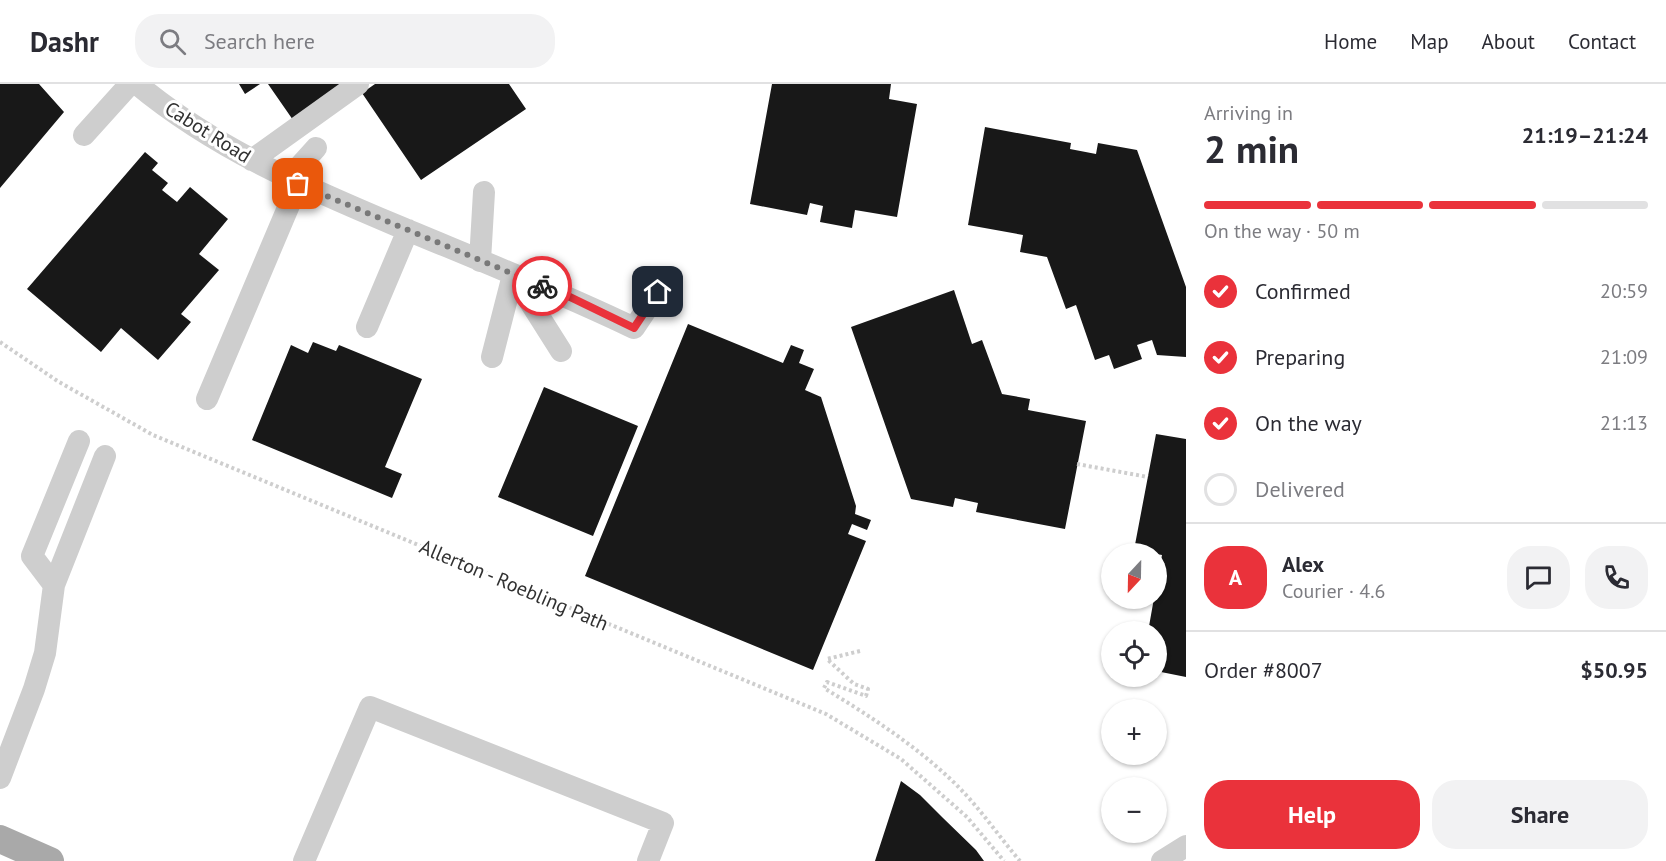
<!DOCTYPE html>
<meta charset="utf-8">
<style>
:root{--surface:#fff;--page:#f2f2f3;--text:#2b2b33;--muted:#7c7c81;--line:#e1e1e2;--accent:#ea323b}
body{margin:0;font-family:"PT Sans",sans-serif;background:var(--page);color:var(--text);height:100vh;display:flex;flex-direction:column;font-size:22px;white-space:nowrap}
*{box-sizing:border-box;margin:0}
p{font-size:20px;color:var(--muted)}
.icon{flex:none;width:33px;height:33px;fill:none;stroke:currentColor;stroke-width:2;stroke-linecap:round;stroke-linejoin:round}
.map{position:relative;flex:1;overflow:hidden}
.side{display:flex;flex-direction:column;background:var(--surface);width:480px}
.side>*{flex:none}
.needle{width:39px;rotate:202deg}
.controls{position:absolute;left:1101px;top:459px;display:grid;gap:12px}
.controls a{display:grid;place-items:center;width:66px;height:66px;border-radius:50%;background:var(--surface);box-shadow:0 2px 4px #0004;font-size:30px}
.pin{position:absolute;display:grid;place-items:center;width:51px;height:51px;color:#fff;margin:-26px;border-radius:12px;box-shadow:0 3px 9px #0006}
.courier{position:absolute;display:grid;place-items:center;width:60px;height:60px;margin:-30px;border:4px solid #ea323b;border-radius:50%;background:#fff;color:#222;box-shadow:0 2px 8px #0007}
.head em{font-style:normal;font-weight:800}
.head div{display:flex;flex-direction:column-reverse}
.head{display:flex;align-items:center;justify-content:space-between;height:102px;padding:0 18px}
h1{font-size:39px;font-weight:800;line-height:45px}
.bar{display:grid;grid-template-columns:repeat(4,1fr);gap:9px 6px;align-content:center;height:72px;padding:0 18px}
.bar i{height:8px;border-radius:4px;background:var(--line)}
.bar .current{background:var(--accent)}
.bar p{grid-column:span 4}
.line{display:flex;align-items:center;gap:15px;padding:0 18px;border-top:2px solid var(--line)}
.line div{flex:1}
.round{display:grid;place-items:center;flex:none;width:63px;height:63px;border-radius:24px;background:var(--page)}
ol{padding:0 18px;list-style:none}
li{display:flex;align-items:center;gap:18px;height:66px}
li p{margin-inline-start:auto}
li .icon{padding:6px;border-radius:50%;background:var(--accent);color:#fff;stroke-width:4}
li:last-child{color:var(--muted)}
li i{width:33px;height:33px;border:3px solid var(--line);border-radius:50%}
.action{display:flex;gap:12px;margin-top:auto;padding:12px 18px}
.action a{flex:1;height:69px;border-radius:24px;background:var(--accent);color:#fff;font-size:24px;font-weight:800;line-height:69px;text-align:center}
.action a+a{background:var(--page);color:var(--text)}
header{display:flex;align-items:center;gap:36px;box-sizing:border-box;height:84px;padding:0 30px;background:var(--surface);border-bottom:2px solid var(--line)}
header strong{font-size:28px}
nav{display:flex;gap:33px;margin-inline-start:auto;font-size:21px}
.search{width:420px;height:54px;background:var(--page);display:flex;align-items:center;gap:15px;box-sizing:border-box;padding:0 21px;border-radius:24px;color:var(--muted);font-size:22px}
main{display:flex;flex:1;min-height:0}
.map>svg:first-child{display:block}
.building{fill:#181818}
.lines{fill:none;stroke-linecap:round;stroke-linejoin:round}
.path{stroke:#cecece;stroke-width:4;stroke-dasharray:3 3;stroke-linecap:butt}
.minor{stroke:#cecece;stroke-width:22}
.major{stroke:#a9a9a9;stroke-width:28}
.done{stroke:#797979;stroke-width:6;stroke-dasharray:0 10.8}
.route{stroke:#ea323b;stroke-width:8}
.labels{text-anchor:middle;dominant-baseline:central;stroke-width:6;stroke-linejoin:round;paint-order:stroke}
.street-label{font-size:20px;fill:#313131;stroke:#fff}
</style>
<header>
<strong>Dashr</strong>
<div class="search"><svg class="icon" aria-label="search" viewBox="0 0 24 24"><circle cx="10" cy="10" r="6"/><path d="M15 15l6 6"/></svg>Search here</div>
<nav><a>Home</a><a>Map</a><a>About</a><a>Contact</a></nav>
</header>
<main>
<div class="map">
<svg width="1186" height="777" viewBox="0 0 1186 777">
<rect width="100%" height="100%" fill="#fff"/>
<path class="building" d="M0,0H39L64,28L0,104Z
M239,0H260L245,10Z
M268,0H346L293,36Z
M375,0H509L526,25L421,96L362,9Z
M772,0H891L889,15L917,20L897,133L855,126L852,144L820,138L823,122L810,119L807,131L750,120Z
M985,43L1071,59L1070,65L1096,70L1098,59L1137,66L1186,203V273L1157,271L1152,256L1137,261L1142,275L1114,285L1109,271L1095,276L1076,221L1066,225L1047,173L1020,168L1023,151L968,141Z
M145,68L158,79L152,86L168,99L162,106L177,118L190,103L228,135L199,170L219,186L181,230L191,238L158,276L121,244L101,268L27,205Z
M954,206L972,260L982,256L1002,310L1030,315L1028,326L1086,337L1065,445L976,428L978,419L955,414L953,423L911,415L851,243Z
M688,240L783,279L791,261L804,266L799,279L814,285L805,306L821,313L856,422L855,430L871,436L867,446L852,440L848,450L866,457L813,586L585,492Z
M313,258L336,267L339,261L422,295L385,383L402,390L392,414L252,356L291,261L308,269Z
M544,303L638,342L593,452L498,413Z
M1156,350L1186,355V593L1156,587V548H1148L1154,514H1156V503L1162,471L1134,466Z
M901,697L920,711L942,733L976,766L984,777H875Z"/>
<g class="lines">
<path class="path" d="M0,258L59,298L153,351L826,630L901,675L967,733L1004,777
M1077,380L1148,393
M860,567L827,575L854,600L868,605L866,612L827,598L824,604C873,634 929,670 967,712C986,733 1002,756 1020,777"/>
<path class="minor" d="M137,0C215,65 307,104 400,143C479,176 557,207 634,244L658,208
M84,51L130,0
M252,76L358,0
M288,95L316,64
M480,177L484,108
M513,191L561,267
M367,243L408,146
M492,273L513,191
M207,315L298,100
M54,501L32,472L79,357
M0,694L34,605L45,569L54,501L105,372
M304,777L370,623L663,739L648,777
M1162,777L1186,762"/>
<path class="major" d="M0,755L50,777"/>
</g>
<g class="lines">
<path class="done" d="M298,100L542,202"/>
<path class="route" d="M542,202L570,213L634,244L658,208"/>
</g>
<g class="labels">
<g class="street-label">
<text transform="translate(208 48) rotate(32)">Cabot Road</text>
<text transform="translate(514 501) rotate(23)">Allerton - Roebling Path</text>
</g>
</g>
</svg>
<div class="controls">
<a><svg class="needle" viewBox="-14 -14 28 28"><path d="M0-13l5 13h-10z" fill="#e53935"/><path d="M0 13l5-13h-10z" fill="#7c7c81"/></svg></a>
<a><svg class="icon" aria-label="locate" viewBox="0 0 24 24"><circle cx="12" cy="12" r="6"/><path d="M12 2v4M12 18v4M2 12h4M18 12h4"/></svg></a>
<a>+</a>
<a>−</a>
</div>
<div class="pin" style="left:298px;top:100px;background:#ea580c"><svg class="icon" aria-label="bag" viewBox="0 0 24 24"><path d="M5 8h14l-1 12H6zM9 8a3 3 0 0 1 6 0"/></svg></div>
<div class="pin" style="left:658px;top:208px;background:#1f2937"><svg class="icon" aria-label="home" viewBox="0 0 24 24"><path d="M3 11l9-7 9 7M6 9v11h12V9"/></svg></div>
<div class="courier" style="left:542px;top:202px"><svg class="icon" aria-label="bike" viewBox="0 0 24 24"><circle cx="6" cy="16" r="4"/><circle cx="18" cy="16" r="4"/><path d="M6 16l4-8h5l3 8M10 8l3 8H6M13 5h3"/></svg></div>
</div>
<section class="side">
<div class="head"><div><h1>2 min</h1><p>Arriving in</p></div><em>21:19–21:24</em></div>
<div class="bar"><i class="current"></i><i class="current"></i><i class="current"></i><i></i><p>On the way · 50 m</p></div>
<ol>
<li><svg class="icon" aria-label="check" viewBox="0 0 24 24"><path d="M5 12l5 5 9-10"/></svg>Confirmed<p>20:59</p></li>
<li><svg class="icon" aria-label="check" viewBox="0 0 24 24"><path d="M5 12l5 5 9-10"/></svg>Preparing<p>21:09</p></li>
<li><svg class="icon" aria-label="check" viewBox="0 0 24 24"><path d="M5 12l5 5 9-10"/></svg>On the way<p>21:13</p></li>
<li><i></i>Delivered</li>
</ol>
<div class="line" style="height:108px"><b class="round" style="background:var(--accent);color:#fff">A</b><div><b>Alex</b><p>Courier · 4.6</p></div><a class="round"><svg class="icon" aria-label="chat" viewBox="0 0 24 24"><path d="M4 5h16v11H9l-5 4z"/></svg></a><a class="round"><svg class="icon" aria-label="phone" viewBox="0 0 24 24"><path d="M5 4h4l2 5-3 2q2 4 5 5l2-3 5 2v4C11 20 4 13 5 4z"/></svg></a></div>
<div class="line" style="height:78px"><div>Order #8007</div><b>$50.95</b></div>
<div class="action"><a>Help</a><a>Share</a></div>
</section>
</main>
